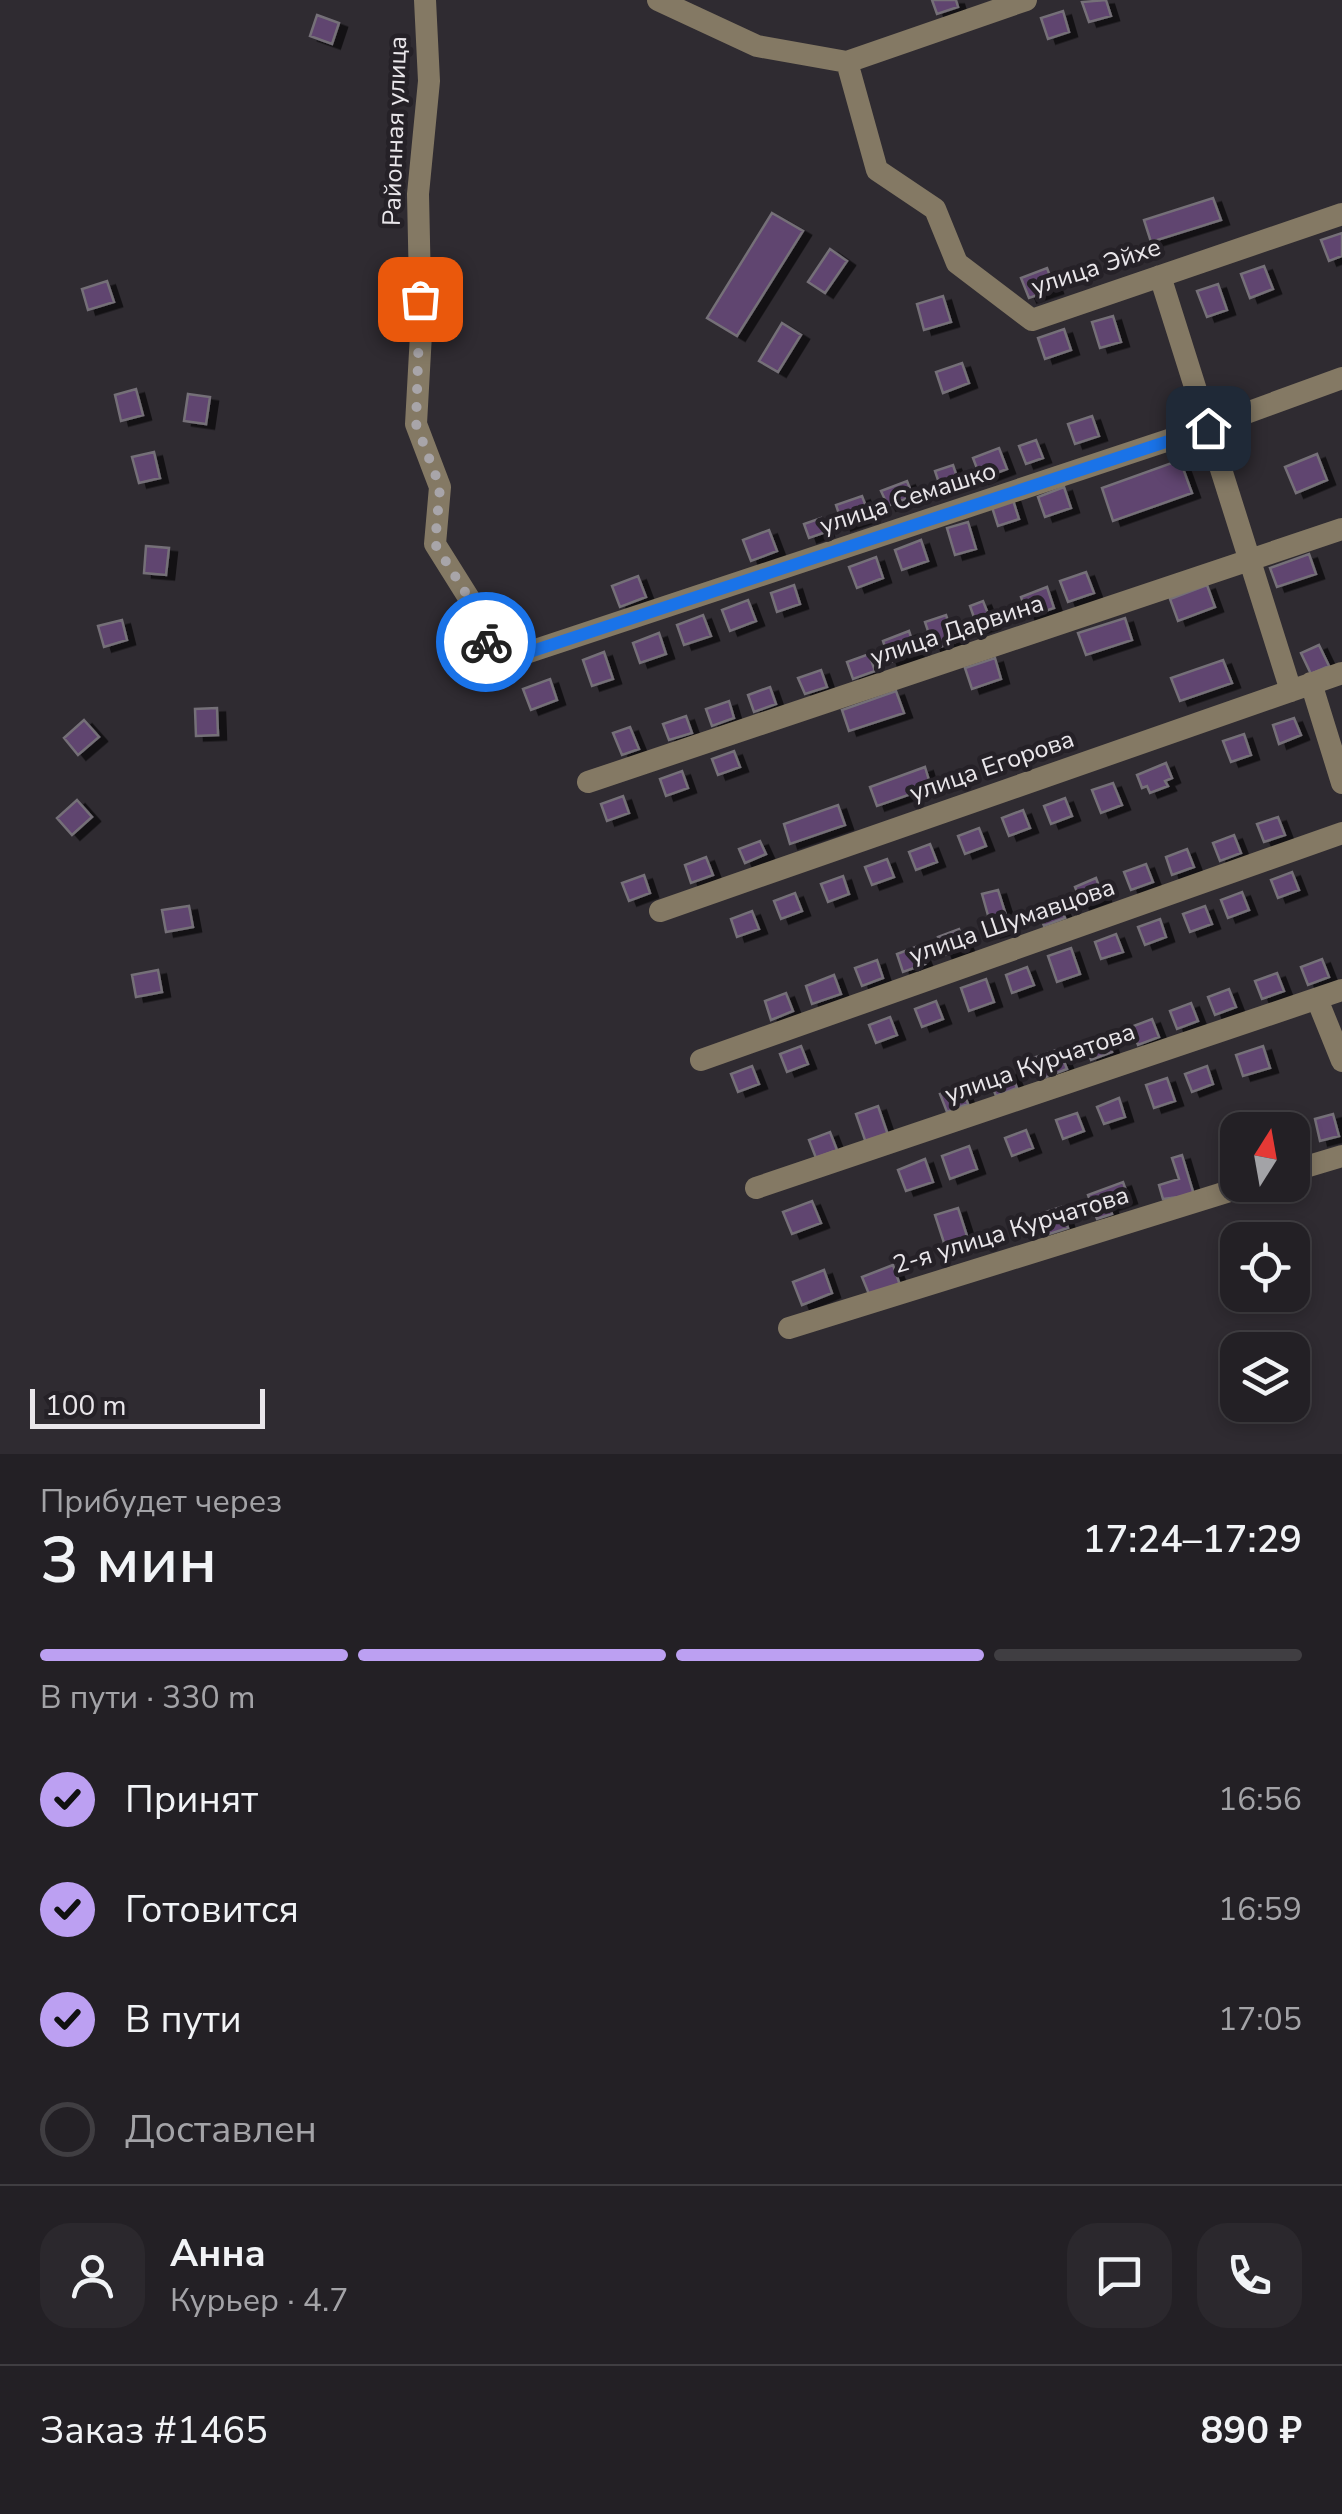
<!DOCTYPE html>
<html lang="ru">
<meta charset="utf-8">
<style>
:root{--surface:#232025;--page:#2b282d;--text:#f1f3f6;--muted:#a3a3a7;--line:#403e42;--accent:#bca0f2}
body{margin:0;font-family:"Nunito Sans",sans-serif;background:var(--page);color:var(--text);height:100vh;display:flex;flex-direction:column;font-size:38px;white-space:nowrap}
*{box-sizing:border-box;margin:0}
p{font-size:32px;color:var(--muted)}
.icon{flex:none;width:55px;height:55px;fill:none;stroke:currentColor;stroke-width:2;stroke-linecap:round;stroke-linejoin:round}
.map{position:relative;height:1454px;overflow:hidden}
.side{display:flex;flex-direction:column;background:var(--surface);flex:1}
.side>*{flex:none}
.needle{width:65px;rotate:11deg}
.fabs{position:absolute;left:1220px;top:1112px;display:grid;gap:20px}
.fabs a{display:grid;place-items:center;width:90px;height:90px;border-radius:20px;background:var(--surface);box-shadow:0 5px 15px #0003,0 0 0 2px var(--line);font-size:50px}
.scale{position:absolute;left:30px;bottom:25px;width:235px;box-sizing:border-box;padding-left:10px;border:5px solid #e9e6ea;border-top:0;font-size:28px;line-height:35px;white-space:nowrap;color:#e9e6ea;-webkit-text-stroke:8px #252127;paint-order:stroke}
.pin{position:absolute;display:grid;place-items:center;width:85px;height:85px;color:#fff;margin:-42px;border-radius:20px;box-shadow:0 5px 15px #0006}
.courier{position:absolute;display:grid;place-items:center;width:100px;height:100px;margin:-50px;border:8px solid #1a73e8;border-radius:50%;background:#fff;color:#222;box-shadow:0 2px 12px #0007}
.headline em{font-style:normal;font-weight:600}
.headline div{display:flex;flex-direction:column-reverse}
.headline{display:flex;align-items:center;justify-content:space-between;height:170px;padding:0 40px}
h1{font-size:65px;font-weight:600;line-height:75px}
.bar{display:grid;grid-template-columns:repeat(4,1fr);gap:15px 10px;align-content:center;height:120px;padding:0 40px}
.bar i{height:12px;border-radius:8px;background:var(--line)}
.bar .on{background:var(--accent)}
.bar p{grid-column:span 4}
.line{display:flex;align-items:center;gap:25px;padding:0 40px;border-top:2px solid var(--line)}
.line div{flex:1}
.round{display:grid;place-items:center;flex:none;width:105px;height:105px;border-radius:30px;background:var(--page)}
ol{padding:0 40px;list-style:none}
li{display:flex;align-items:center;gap:30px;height:110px}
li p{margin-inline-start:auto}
li .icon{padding:10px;border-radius:50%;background:var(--accent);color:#111;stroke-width:4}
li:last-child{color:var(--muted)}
li i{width:55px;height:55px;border:5px solid var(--line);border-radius:50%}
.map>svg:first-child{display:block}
.building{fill:#60446f;stroke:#757078;stroke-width:2.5;filter:url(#shadow)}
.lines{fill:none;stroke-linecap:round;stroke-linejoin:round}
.minor{stroke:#847964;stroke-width:22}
.done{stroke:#a8a5a9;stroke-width:10;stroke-dasharray:0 18}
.route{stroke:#1a73e8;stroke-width:12}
.labels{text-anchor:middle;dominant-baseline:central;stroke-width:9;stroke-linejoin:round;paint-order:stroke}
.street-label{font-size:25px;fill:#e9e6ea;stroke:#252127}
</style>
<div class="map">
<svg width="1342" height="1454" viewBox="0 0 1342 1454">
<defs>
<filter id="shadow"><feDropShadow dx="8" dy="4.5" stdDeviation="0" flood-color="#0009"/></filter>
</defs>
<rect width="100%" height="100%" fill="#2f2b31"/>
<path class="building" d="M932,0H956L958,7L937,14Z
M1106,0L1111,16L1089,22L1082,2Z
M1063,11L1069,32L1048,39L1041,18Z
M317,15L339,23L332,44L310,36Z
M1213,198L1221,220L1151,242L1144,220Z
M772,213L803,231L737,336L707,318Z
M1342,233V256L1329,261L1321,240Z
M830,249L847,261L825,293L808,282Z
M1264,266L1273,289L1250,298L1241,274Z
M1047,268L1055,289L1029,298L1021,278Z
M107,281L114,302L88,310L82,289Z
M1218,284L1227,310L1207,317L1197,291Z
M943,296L951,322L924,330L917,304Z
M1113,316L1121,342L1100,348L1092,322Z
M782,323L801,335L778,372L759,361Z
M1064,329L1071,350L1045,359L1038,338Z
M962,363L969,383L943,393L936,372Z
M136,389L143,415L121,421L115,395Z
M188,394L210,397L206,424L184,421Z
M1092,416L1099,436L1075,444L1068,424Z
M1036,440L1043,458L1026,464L1019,446Z
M999,448L1007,469L981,479L973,458Z
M154,452L160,478L139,483L132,457Z
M1317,454L1327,480L1296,493L1285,467Z
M1180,460L1192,493L1113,521L1102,488Z
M953,465L958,480L940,486L935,471Z
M907,481L913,496L888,506L881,491Z
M1064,487L1071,508L1045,517L1038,497Z
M862,496L870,517L843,526L836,505Z
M1012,497L1019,519L998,526L991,504Z
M821,518L826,532L809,538L804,524Z
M968,522L976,549L955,555L947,528Z
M769,530L777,551L751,561L743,540Z
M921,540L928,561L902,570L895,550Z
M146,546L169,548L166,575L144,573Z
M1309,554L1316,574L1277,587L1270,568Z
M876,557L883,578L857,588L849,567Z
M1086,572L1094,593L1068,602L1060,581Z
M638,576L646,597L620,607L612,586Z
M794,585L800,604L777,612L771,593Z
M1207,585L1215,607L1178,621L1170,599Z
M1047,587L1054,608L1028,617L1021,597Z
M748,600L756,621L730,631L722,610Z
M983,601L992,624L978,629L970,606Z
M703,615L711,636L684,645L677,625Z
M946,615L955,642L934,649L925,622Z
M1125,618L1132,640L1086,655L1078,633Z
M122,620L127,640L104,647L98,626Z
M909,631L916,652L890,662L883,641Z
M659,633L666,654L640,663L633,643Z
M1319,645L1329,666L1311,674L1301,653Z
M604,652L613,679L592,686L583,660Z
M869,654L875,671L853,679L847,662Z
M995,658L1001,679L972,689L965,668Z
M1223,660L1232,683L1180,701L1171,678Z
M821,670L827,687L805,694L798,678Z
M550,679L557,700L531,710L523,689Z
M770,687L776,704L754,712L748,695Z
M896,691L904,713L849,731L842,710Z
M729,701L734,718L712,726L706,709Z
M217,708L218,735L196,736L195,709Z
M686,716L692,733L669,740L663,724Z
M1294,718L1301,735L1279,744L1273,725Z
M84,720L99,737L78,755L64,738Z
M630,727L639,749L622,755L613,733Z
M1244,734L1251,755L1231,762L1223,741Z
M734,751L740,767L718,775L712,759Z
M1166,763L1172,778L1165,781L1168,786L1150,793L1147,786L1142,788L1137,775Z
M925,767L931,787L877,806L870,787Z
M682,771L688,788L666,796L660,779Z
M1113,783L1122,805L1101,813L1092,790Z
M623,796L629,813L607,821L601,804Z
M1065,798L1072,816L1051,824L1044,806Z
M77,800L92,817L72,835L57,818Z
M838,805L845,825L790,844L784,824Z
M1023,810L1030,828L1009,836L1002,818Z
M1278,817L1285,835L1264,842L1257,824Z
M979,828L986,846L965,854L958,836Z
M1234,835L1241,853L1220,861L1213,843Z
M760,841L766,854L745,863L739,849Z
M930,844L937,862L916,870L909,852Z
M1187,849L1194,867L1172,875L1166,857Z
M706,857L713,875L691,883L685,865Z
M887,859L894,877L872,885L865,867Z
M1146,864L1153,882L1131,890L1124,872Z
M1292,872L1299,890L1278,898L1271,880Z
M644,875L650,893L629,901L622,883Z
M843,876L849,894L828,902L821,884Z
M1096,878L1103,897L1082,905L1075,887Z
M998,890L1010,928L993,933L982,894Z
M1242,892L1249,910L1228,918L1221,900Z
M795,893L802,911L781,919L774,901Z
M1058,900L1065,918L1044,926L1037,908Z
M189,906L193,927L166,932L162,910Z
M1205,906L1212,924L1190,932L1183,914Z
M752,911L759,929L737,937L731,919Z
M1160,919L1166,937L1145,945L1138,927Z
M959,929L966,947L945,955L938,937Z
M1116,934L1123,952L1101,959L1095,942Z
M918,946L925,964L903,972L897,954Z
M1071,948L1080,974L1057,982L1048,956Z
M1322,959L1329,977L1308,985L1301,967Z
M877,960L883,978L862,986L855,968Z
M1027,967L1034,985L1012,993L1006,975Z
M158,970L162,992L136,997L132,975Z
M1277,973L1284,991L1262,999L1255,981Z
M834,975L841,994L812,1004L806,986Z
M986,979L994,1002L969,1011L961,988Z
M1229,989L1236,1007L1215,1015L1208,997Z
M786,993L793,1011L771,1020L765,1001Z
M936,1001L943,1019L922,1027L915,1009Z
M1191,1003L1198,1021L1177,1029L1170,1011Z
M890,1017L897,1035L876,1043L869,1025Z
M1152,1019L1159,1037L1138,1045L1131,1027Z
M1106,1034L1112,1052L1091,1060L1084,1042Z
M801,1046L808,1064L787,1072L780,1054Z
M1263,1046L1270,1068L1243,1076L1236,1055Z
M1059,1049L1067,1069L1041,1079L1033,1058Z
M752,1066L759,1084L738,1092L731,1074Z
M1207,1066L1213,1084L1192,1092L1185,1074Z
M1010,1070L1017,1088L996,1096L989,1078Z
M1167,1078L1175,1101L1154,1108L1146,1085Z
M961,1086L968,1104L947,1112L940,1094Z
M1119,1098L1125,1117L1104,1124L1097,1107Z
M878,1106L888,1135L866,1143L856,1114Z
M1077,1113L1084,1131L1063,1139L1056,1120Z
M1333,1114L1339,1136L1320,1141L1315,1119Z
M1026,1130L1033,1148L1012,1156L1005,1138Z
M830,1132L837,1150L816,1158L809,1140Z
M969,1146L977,1169L950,1179L942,1156Z
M1182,1155L1194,1195L1163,1199L1159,1185L1179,1179L1172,1158Z
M925,1159L933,1182L906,1191L898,1170Z
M1123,1182L1129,1199L1109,1206L1112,1214L1097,1219L1088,1195Z
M812,1201L821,1223L792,1234L783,1212Z
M1061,1207L1068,1228L1043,1236L1036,1215Z
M958,1208L968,1239L945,1246L935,1215Z
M893,1265L901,1288L871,1299L862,1277Z
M824,1270L832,1293L802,1305L793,1282Z"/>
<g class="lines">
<path class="minor" d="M425,0L429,81L418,194L421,334L416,424L440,487L435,544L482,619L490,665L1208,427L1342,378
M658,0L757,46L847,62L877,170L935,209L957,263L1032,320L1342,214
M847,62L1026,0
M1160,276L1291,691
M1311,683L1342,783
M588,782L1342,529
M660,911L1342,673
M1317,999L1342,1061
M701,1060L1342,833
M1292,1171L1342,1156
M756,1188L1342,990
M789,1328L1249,1185"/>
</g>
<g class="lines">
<path class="done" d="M420,299L416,424L440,487L435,544L482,619L486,642"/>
<path class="route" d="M486,642L490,665L1208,428"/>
</g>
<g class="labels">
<g class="street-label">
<text transform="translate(395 131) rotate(-88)">Районная улица</text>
<text transform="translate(1096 267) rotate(-18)">улица Эйхе</text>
<text transform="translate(908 498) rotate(-18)">улица Семашко</text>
<text transform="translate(957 630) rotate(-18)">улица Дарвина</text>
<text transform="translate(992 766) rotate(-19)">улица Егорова</text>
<text transform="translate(1012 921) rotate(-19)">улица Шумавцова</text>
<text transform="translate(1040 1063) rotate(-19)">улица Курчатова</text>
<text transform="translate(1011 1230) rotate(-17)">2-я улица Курчатова</text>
</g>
</g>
</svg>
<div class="fabs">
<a><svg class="needle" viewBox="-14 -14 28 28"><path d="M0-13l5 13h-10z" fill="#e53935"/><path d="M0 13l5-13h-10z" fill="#a3a3a7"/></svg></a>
<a><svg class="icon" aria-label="locate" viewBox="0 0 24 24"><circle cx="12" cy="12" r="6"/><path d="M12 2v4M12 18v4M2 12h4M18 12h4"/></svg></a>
<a><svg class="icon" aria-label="layers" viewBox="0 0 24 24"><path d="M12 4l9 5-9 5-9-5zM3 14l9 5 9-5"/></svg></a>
</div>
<div class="scale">100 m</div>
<div class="pin" style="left:420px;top:299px;background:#ea580c"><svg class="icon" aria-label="bag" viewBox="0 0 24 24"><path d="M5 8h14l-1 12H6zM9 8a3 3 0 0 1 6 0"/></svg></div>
<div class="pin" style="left:1208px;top:428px;background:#1f2937"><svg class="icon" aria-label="home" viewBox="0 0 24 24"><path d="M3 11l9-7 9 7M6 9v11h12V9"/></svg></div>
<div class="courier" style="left:486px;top:642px"><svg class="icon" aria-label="bike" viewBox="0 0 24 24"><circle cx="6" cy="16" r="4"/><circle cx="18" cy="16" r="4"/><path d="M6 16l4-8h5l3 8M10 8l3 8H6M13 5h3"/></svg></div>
</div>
<section class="side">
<div class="headline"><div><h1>3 мин</h1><p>Прибудет через</p></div><em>17:24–17:29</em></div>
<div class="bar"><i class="on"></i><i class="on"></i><i class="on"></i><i></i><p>В пути · 330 m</p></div>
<ol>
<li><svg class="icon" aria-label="check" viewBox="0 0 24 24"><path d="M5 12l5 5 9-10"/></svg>Принят<p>16:56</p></li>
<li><svg class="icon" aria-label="check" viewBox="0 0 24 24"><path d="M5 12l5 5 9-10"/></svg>Готовится<p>16:59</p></li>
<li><svg class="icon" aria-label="check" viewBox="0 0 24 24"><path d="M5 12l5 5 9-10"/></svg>В пути<p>17:05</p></li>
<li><i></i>Доставлен</li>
</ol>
<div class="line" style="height:180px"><a class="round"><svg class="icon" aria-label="person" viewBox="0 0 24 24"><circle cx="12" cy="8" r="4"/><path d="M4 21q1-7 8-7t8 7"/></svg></a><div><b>Анна</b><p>Курьер · 4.7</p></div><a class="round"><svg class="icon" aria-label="chat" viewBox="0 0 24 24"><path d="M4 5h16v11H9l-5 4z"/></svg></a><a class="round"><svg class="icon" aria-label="phone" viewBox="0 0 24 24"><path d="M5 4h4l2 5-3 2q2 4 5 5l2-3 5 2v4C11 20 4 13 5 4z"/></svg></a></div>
<div class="line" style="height:130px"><div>Заказ #1465</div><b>890 ₽</b></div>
</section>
